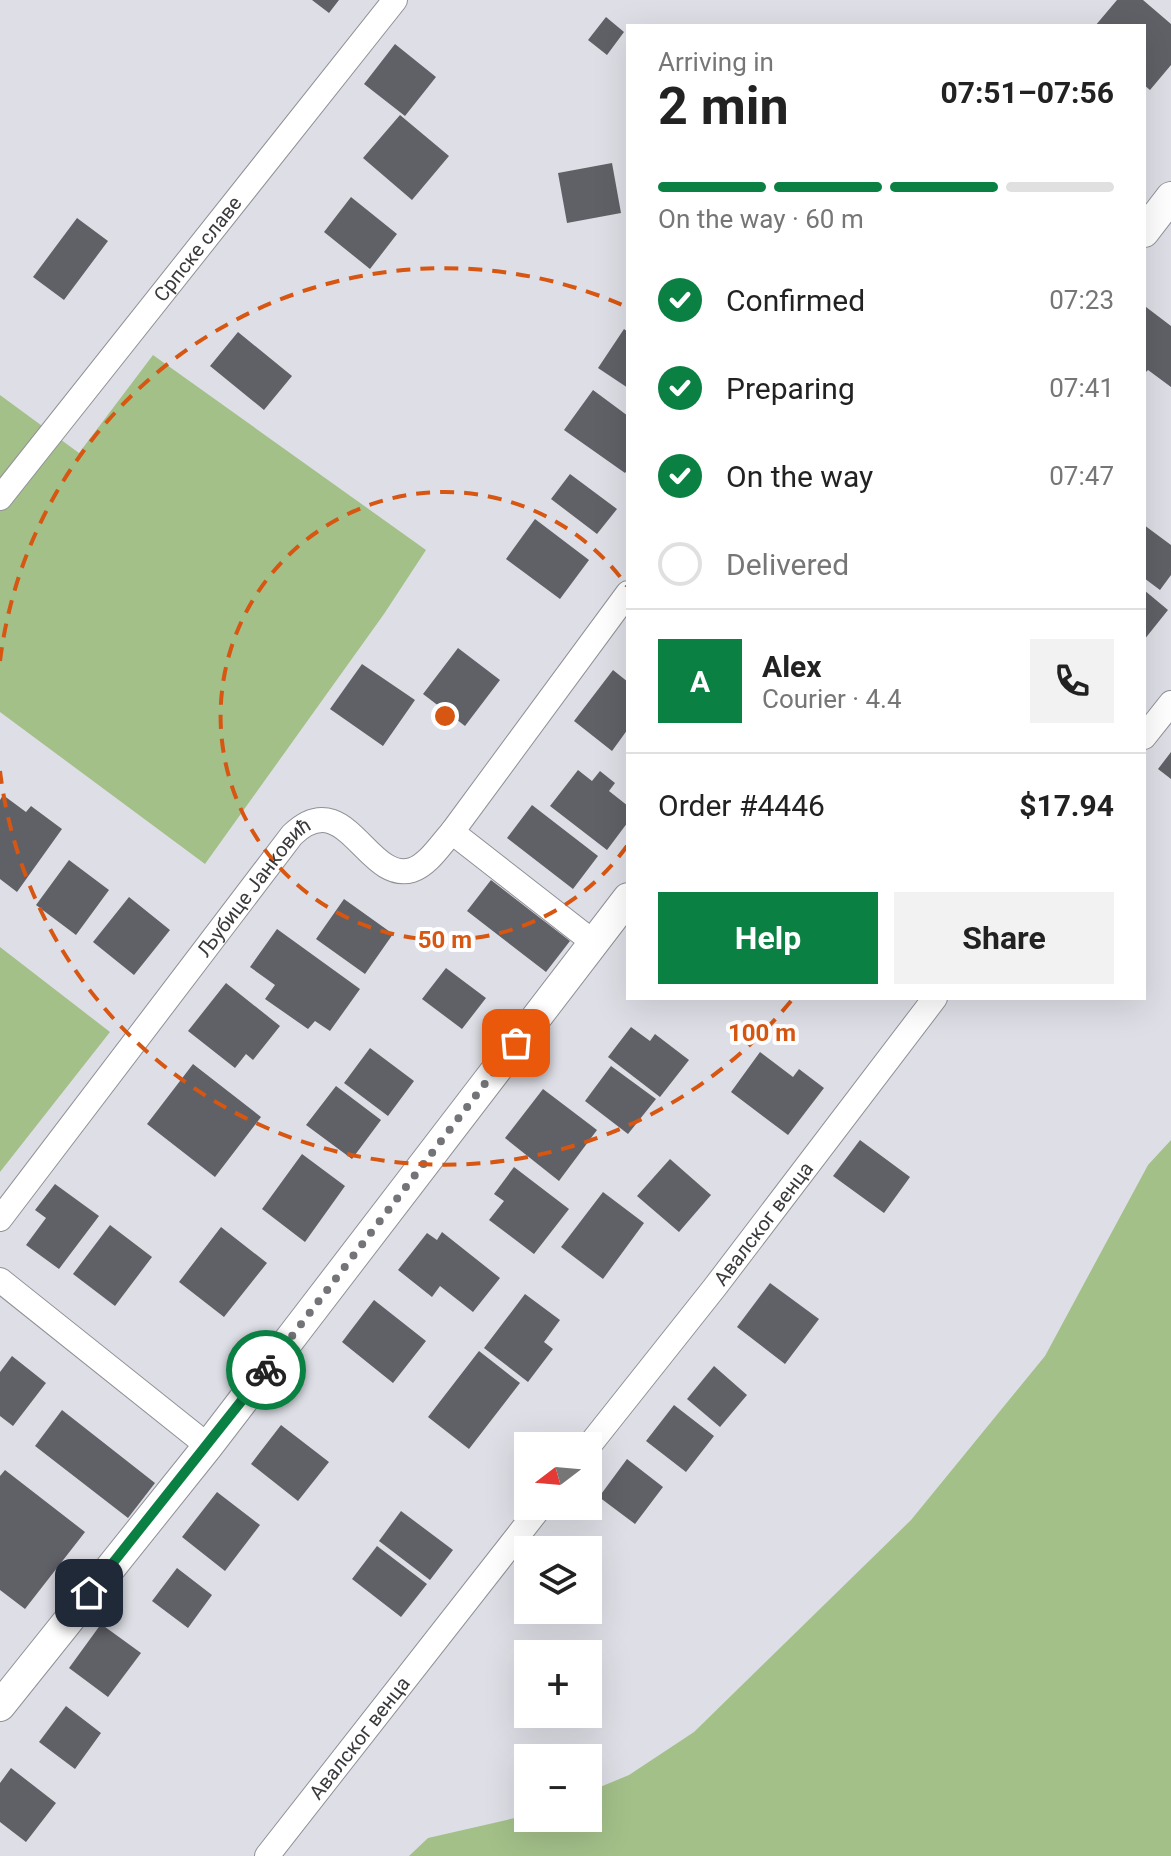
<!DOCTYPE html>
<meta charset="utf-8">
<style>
:root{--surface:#fff;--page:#f2f2f2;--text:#222;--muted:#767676;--line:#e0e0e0;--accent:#0b8043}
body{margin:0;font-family:Roboto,sans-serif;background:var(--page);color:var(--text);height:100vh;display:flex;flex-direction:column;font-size:30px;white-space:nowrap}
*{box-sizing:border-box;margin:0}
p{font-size:26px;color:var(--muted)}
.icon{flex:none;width:44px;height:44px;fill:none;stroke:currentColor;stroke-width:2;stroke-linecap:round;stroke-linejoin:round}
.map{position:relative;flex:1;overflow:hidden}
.sheet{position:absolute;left:626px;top:24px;width:520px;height:976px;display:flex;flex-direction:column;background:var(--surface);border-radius:0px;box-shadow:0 8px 32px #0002}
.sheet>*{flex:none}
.needle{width:52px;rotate:254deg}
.tools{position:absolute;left:514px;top:1432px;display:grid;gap:16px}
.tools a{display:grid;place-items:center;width:88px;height:88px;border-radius:0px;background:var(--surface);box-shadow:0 8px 32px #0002;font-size:40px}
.pin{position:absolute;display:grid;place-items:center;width:68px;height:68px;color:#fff;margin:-34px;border-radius:16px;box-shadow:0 4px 12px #0006}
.courier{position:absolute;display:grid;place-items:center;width:80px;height:80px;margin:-40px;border:6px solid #0b8043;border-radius:50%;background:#fff;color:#222;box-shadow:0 2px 10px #0007}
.headline em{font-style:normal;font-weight:700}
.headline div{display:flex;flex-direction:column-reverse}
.headline{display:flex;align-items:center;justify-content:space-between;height:136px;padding:0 32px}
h1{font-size:52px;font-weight:700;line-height:60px}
.bar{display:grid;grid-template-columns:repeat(4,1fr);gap:12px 8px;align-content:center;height:96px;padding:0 32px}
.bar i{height:10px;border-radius:6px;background:var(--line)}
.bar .selected{background:var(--accent)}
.bar p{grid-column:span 4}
.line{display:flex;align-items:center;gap:20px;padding:0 32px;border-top:2px solid var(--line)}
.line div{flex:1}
.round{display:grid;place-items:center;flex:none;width:84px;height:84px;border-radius:0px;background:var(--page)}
ol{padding:0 32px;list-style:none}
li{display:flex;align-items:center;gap:24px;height:88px}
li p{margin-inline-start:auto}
li .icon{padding:8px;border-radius:50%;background:var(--accent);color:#fff;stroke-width:4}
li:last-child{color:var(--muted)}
li i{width:44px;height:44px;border:4px solid var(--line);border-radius:50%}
.cta{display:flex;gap:16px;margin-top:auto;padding:16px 32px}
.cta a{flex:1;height:92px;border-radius:0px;background:var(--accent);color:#fff;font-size:32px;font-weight:700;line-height:92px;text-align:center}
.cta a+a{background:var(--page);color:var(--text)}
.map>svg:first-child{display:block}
.green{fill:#a3c089}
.building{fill:#606167}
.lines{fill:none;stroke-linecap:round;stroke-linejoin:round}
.minor-casing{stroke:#909197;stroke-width:26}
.tertiary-casing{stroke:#909197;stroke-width:32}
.minor{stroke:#fff;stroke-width:24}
.tertiary{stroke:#fff;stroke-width:30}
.done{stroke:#737478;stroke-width:8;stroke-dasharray:0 14.4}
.route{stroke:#0b8043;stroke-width:10}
.ring{fill:none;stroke:#d75611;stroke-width:4;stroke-dasharray:14 10}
.labels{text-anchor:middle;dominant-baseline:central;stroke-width:8;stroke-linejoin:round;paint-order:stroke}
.street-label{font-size:20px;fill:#3a3a3d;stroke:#fff}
.centre{fill:#d75611;stroke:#fff;stroke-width:4}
.ring-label{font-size:24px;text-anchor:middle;font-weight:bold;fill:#d75611;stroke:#fff;stroke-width:8;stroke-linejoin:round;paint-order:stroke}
</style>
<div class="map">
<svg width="1171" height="1856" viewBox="0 0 1171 1856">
<rect width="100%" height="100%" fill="#dedfe6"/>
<path class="green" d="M153,355L426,550L384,614L205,864L0,712V395L79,453Z
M0,947L110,1032L0,1172Z
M1171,1140V1856H409L428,1838L528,1815V1818H588V1792L629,1775L694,1732L911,1520L1045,1356L1148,1165Z"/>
<path class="building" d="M312,0H339L329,13Z
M1117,0H1143L1171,24V65L1150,90L1144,85V26H1095Z
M606,17L624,32L607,55L588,40Z
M395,44L436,77L405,116L364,84Z
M400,115L449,156L412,200L363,158Z
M612,163L621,213L567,223L558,173Z
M351,197L397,234L370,269L324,232Z
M77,218L108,241L64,300L33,277Z
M1146,307L1171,326V387L1148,370L1144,374V310Z
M624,329L628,332V388L598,368Z
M238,332L292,376L264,410L210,366Z
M593,390L628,416V469L625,473L564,430Z
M570,474L617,509L597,534L551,499Z
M535,519L589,560L560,599L506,559Z
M1144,525L1171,545V575L1160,590L1144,578Z
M1144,590L1168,610L1144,640Z
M458,648L500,680L465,726L423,694Z
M362,664L415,700L383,746L330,709Z
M613,670L628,682V729L612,751L574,721Z
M1171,752V779L1158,769Z
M578,770L592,781L600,771L615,783L609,791L628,806V822L607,850L550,806Z
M3,795L26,812L31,806L62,829L17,892L0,879V800Z
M532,805L598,856L573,889L507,838Z
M69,860L109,890L76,935L36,905Z
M491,880L570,941L546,972L467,911Z
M129,897L170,930L134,975L93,942Z
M344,899L393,934L365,974L316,939Z
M277,929L360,989L330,1031L315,1021L308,1029L265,999L275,985L250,967Z
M446,968L486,998L462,1029L422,999Z
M226,983L280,1026L253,1060L246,1054L235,1068L188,1031Z
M631,1027L650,1041L655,1034L689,1060L660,1097L608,1057Z
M370,1048L414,1081L388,1116L344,1083Z
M760,1052L793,1077L799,1069L824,1088L788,1135L731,1092Z
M193,1064L261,1117L215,1177L147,1124Z
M611,1066L656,1099L628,1134L585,1101Z
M336,1086L381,1120L352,1159L306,1125Z
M543,1089L597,1130L559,1181L505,1138Z
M860,1140L910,1177L884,1213L833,1176Z
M302,1154L345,1186L305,1242L262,1209Z
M670,1159L711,1195L679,1232L637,1196Z
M514,1167L569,1209L534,1254L489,1220L504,1201L494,1194Z
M55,1184L99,1216L59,1269L26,1245L46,1218L35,1210Z
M603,1192L644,1223L603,1279L561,1247Z
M110,1225L152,1257L115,1306L73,1274Z
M221,1227L267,1263L224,1317L179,1282Z
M442,1232L500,1278L473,1312L440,1286L432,1297L398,1270L427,1233L437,1240Z
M770,1283L819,1319L785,1364L737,1327Z
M525,1294L560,1320L544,1342L553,1349L528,1382L484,1348Z
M374,1300L426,1341L393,1383L342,1342Z
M479,1351L520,1383L469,1449L428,1417Z
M12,1356L46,1383L13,1426L0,1416V1372Z
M714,1366L747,1395L720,1427L687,1399Z
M674,1405L714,1436L686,1472L646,1441Z
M62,1410L155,1483L128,1518L35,1446Z
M281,1425L329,1462L298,1501L251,1464Z
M627,1459L663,1487L635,1524L599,1497Z
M5,1470L85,1532L25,1609L0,1590V1476Z
M217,1492L260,1525L225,1571L182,1537Z
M401,1511L453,1550L430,1580L379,1541Z
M377,1546L427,1584L401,1617L352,1579Z
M177,1568L212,1595L188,1628L152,1601Z
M101,1624L141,1653L108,1697L69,1668Z
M66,1706L101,1733L75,1769L39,1742Z
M11,1768L56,1803L26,1842L0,1822V1783Z"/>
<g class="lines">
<defs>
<g id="minor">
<path id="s1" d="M0,498L395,0"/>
<path d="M1144,737L1171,703"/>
<path d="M452,832L593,942"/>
<path id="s2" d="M0,1219L292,835C346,783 367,884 412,870C428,865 441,844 452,832L628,593"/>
<path d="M0,1280L208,1446"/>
<path id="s3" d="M588,1447L715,1287L935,998"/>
<path id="s4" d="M267,1856L541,1506"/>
</g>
<path id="tertiary" d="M1144,232L1171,197
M0,1706L208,1446L628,898"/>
</defs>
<use href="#minor" class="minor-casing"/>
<use href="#tertiary" class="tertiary-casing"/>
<use href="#minor" class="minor"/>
<use href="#tertiary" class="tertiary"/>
</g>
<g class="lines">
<path class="done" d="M266,1370L516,1043"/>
<path class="route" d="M89,1593L266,1370"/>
</g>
<g class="ring">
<path d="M627 846A224 224 0 1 1 627 586"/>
<path d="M791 1001A448 448 0 0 1 0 771M0 661A448 448 0 0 1 627 307"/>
</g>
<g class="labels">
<g class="street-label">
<text stroke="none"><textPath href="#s1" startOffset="318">Српске славе</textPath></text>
<text stroke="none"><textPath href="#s2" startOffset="418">Љубице Јанковић</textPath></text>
<text stroke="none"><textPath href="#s3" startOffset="284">Авалског венца</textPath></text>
<text stroke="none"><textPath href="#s4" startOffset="150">Авалског венца</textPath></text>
</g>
</g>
<circle cx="445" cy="716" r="12" class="centre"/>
<g class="ring-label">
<text x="445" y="948">50 m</text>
<text x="762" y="1041">100 m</text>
</g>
</svg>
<div class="tools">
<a><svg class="needle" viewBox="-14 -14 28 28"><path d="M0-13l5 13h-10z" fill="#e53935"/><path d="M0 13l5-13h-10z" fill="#767676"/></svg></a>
<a><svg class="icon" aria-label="layers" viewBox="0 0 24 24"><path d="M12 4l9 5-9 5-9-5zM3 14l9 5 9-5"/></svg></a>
<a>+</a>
<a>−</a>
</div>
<div class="pin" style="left:516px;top:1043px;background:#ea580c"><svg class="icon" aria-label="bag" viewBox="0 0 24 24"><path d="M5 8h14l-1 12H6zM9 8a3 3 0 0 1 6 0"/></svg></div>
<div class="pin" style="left:89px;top:1593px;background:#1f2937"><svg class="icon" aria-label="home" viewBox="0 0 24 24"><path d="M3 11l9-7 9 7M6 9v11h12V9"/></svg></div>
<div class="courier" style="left:266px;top:1370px"><svg class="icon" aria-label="bike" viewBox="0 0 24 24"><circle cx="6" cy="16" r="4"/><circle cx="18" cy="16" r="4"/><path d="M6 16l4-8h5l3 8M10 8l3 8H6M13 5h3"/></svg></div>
<section class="sheet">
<div class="headline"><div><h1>2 min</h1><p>Arriving in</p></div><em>07:51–07:56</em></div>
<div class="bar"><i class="selected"></i><i class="selected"></i><i class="selected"></i><i></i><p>On the way · 60 m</p></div>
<ol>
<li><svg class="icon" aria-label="check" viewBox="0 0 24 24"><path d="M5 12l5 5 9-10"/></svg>Confirmed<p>07:23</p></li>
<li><svg class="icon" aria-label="check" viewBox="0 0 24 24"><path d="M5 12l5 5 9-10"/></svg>Preparing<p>07:41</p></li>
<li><svg class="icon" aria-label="check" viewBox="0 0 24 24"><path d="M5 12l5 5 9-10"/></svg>On the way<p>07:47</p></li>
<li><i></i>Delivered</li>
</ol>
<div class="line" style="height:144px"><b class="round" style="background:var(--accent);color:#fff">A</b><div><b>Alex</b><p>Courier · 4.4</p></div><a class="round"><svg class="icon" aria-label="phone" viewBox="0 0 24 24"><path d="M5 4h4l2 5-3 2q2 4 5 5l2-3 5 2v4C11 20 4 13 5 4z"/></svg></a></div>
<div class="line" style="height:104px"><div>Order #4446</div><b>$17.94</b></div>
<div class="cta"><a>Help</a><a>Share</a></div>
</section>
</div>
